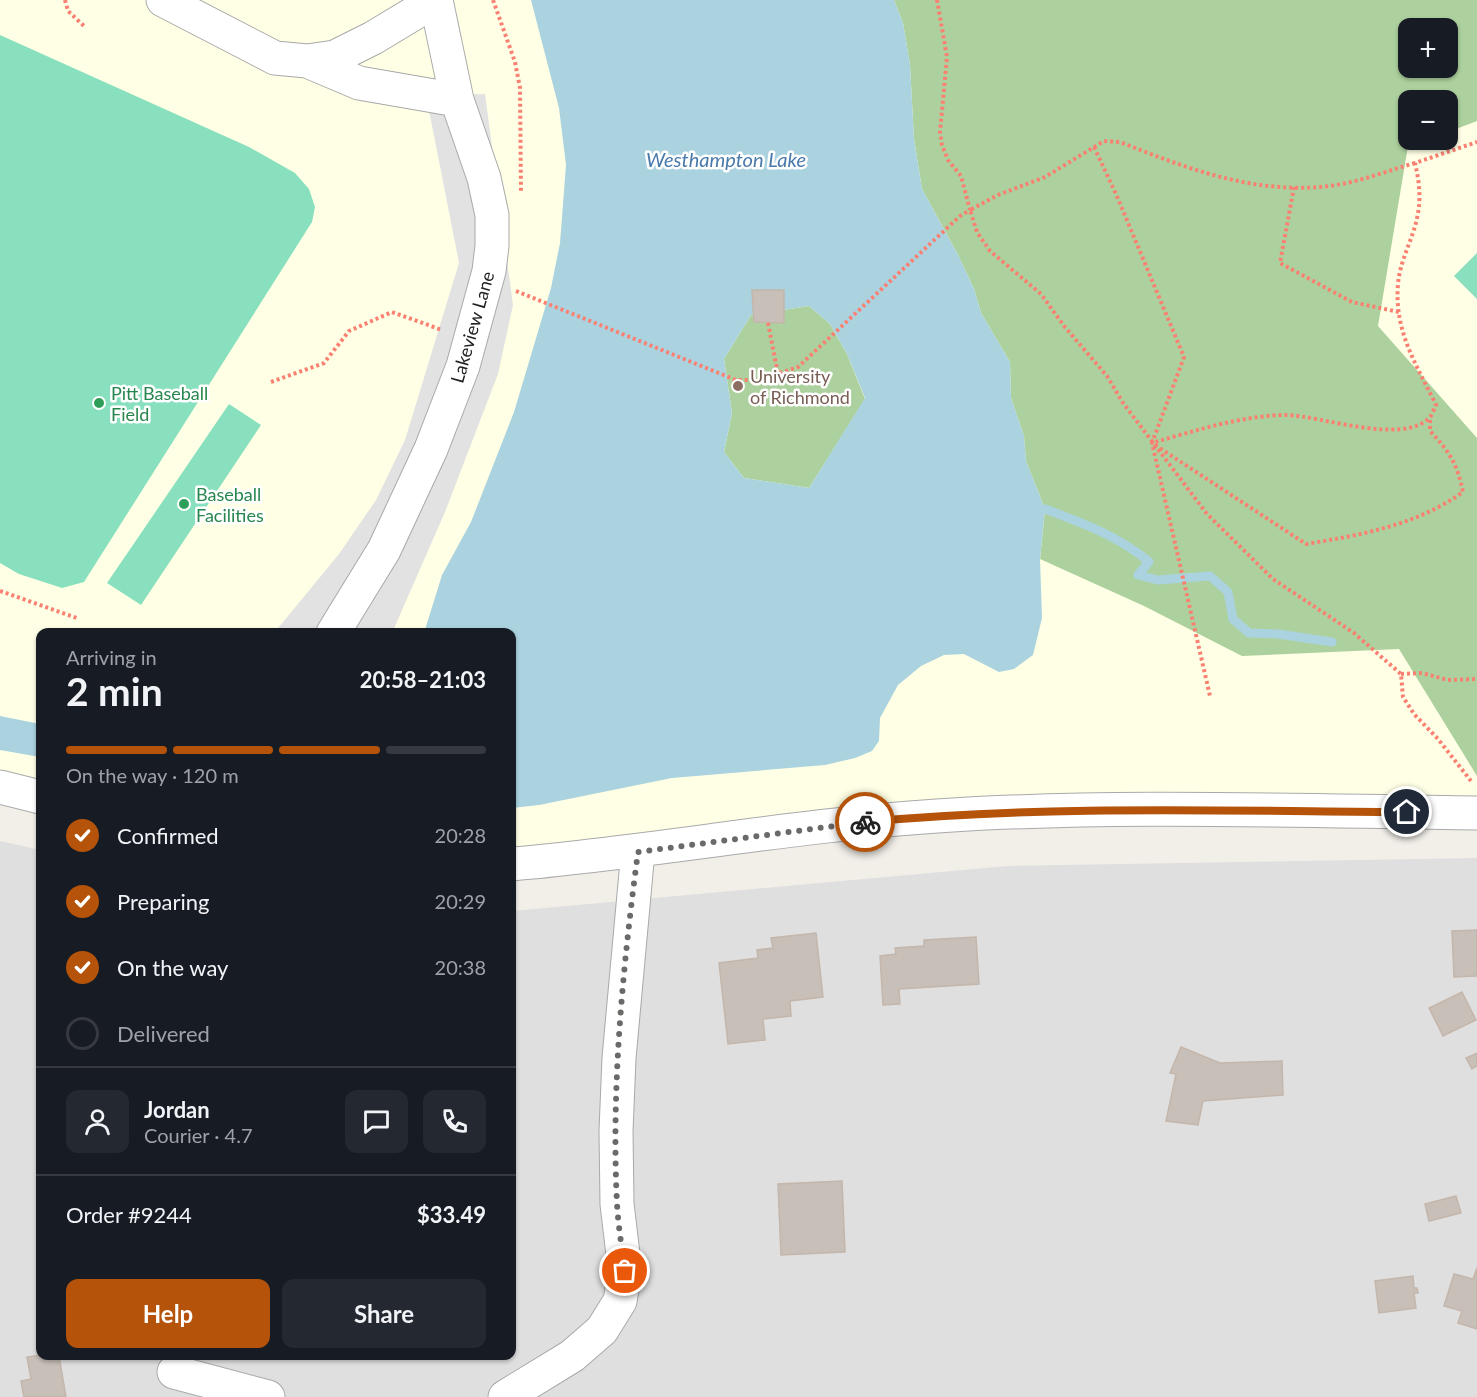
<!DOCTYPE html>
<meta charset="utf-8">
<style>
:root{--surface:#171b24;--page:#242831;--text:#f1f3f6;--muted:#9ea1a6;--line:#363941;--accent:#b45309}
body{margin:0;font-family:Lato,sans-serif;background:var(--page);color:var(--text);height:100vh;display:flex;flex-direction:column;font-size:22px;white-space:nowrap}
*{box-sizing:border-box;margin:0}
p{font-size:20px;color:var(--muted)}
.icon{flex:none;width:33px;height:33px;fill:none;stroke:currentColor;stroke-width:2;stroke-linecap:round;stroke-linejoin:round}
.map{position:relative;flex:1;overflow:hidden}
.side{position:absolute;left:36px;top:628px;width:480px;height:732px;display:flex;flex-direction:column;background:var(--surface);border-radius:12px;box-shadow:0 2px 4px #0004}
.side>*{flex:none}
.tools{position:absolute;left:1398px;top:18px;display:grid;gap:12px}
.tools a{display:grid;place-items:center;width:60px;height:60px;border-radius:12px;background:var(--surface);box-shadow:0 2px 4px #0004;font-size:30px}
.pin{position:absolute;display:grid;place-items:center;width:51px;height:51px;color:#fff;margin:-26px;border:3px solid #fff;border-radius:50%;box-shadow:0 2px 6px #0007}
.courier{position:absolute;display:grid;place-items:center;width:60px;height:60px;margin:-30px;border:4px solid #b45309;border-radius:50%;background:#fff;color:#222;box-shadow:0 2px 8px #0007}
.summary em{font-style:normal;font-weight:700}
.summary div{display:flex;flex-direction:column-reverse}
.summary{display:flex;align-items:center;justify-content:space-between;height:102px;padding:0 30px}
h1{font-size:39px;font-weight:700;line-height:45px}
.bar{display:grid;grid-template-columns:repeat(4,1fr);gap:9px 6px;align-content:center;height:72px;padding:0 30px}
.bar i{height:8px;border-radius:4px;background:var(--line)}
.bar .selected{background:var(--accent)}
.bar p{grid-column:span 4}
.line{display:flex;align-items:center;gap:15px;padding:0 30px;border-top:2px solid var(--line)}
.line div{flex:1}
.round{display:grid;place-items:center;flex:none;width:63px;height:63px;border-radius:12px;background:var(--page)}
ol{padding:0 30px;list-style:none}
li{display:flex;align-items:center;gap:18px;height:66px}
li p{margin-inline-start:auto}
li .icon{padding:6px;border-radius:50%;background:var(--accent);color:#fff;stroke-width:4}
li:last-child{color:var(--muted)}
li i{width:33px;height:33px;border:3px solid var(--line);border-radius:50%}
.cta{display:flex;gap:12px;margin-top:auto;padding:12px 30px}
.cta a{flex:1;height:69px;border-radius:12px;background:var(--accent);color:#fff;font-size:24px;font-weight:700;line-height:69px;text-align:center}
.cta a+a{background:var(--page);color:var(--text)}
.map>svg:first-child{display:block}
.residential{fill:#e0dfdf}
.education{fill:#ffffe5;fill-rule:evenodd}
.forest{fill:#add19e;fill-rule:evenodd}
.pitch{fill:#88e0be}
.parking{fill:#e2e2e2}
.water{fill:#aad3df;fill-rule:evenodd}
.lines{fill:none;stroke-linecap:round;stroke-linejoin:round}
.stream{stroke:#aad3df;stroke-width:9}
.building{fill:#c7bfb8;stroke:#c4b6ab;stroke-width:1.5}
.minor-casing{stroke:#a9a9a9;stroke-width:35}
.path{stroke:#fa8072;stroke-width:4;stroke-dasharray:3 3;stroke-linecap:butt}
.minor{stroke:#fff;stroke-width:33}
.done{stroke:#6b6a68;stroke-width:6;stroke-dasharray:0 10.8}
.route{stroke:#b45309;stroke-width:8}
.education-dot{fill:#8d6e63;stroke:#fff;stroke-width:2}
.leisure-dot{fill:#2e9e5b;stroke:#fff;stroke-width:2}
.labels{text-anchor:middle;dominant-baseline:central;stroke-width:5;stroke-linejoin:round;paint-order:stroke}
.street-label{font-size:18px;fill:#222;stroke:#fff}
.education-label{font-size:18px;fill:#785e54;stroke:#fff;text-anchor:start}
.leisure-label{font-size:18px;fill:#27864d;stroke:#fff;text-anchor:start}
.water-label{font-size:20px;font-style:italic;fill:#4a7aab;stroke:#fff}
</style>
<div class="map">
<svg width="1477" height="1397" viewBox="0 0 1477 1397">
<rect width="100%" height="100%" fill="#f2efe9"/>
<path class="residential" d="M0,841L40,850V1356H512V911L1007,866L1477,858V1397H0Z"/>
<path class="education" d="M0,0H1477V813L1176,810L512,864V633H40V797L0,787ZM1408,28H1448V68H1408ZM1408,100H1448V140H1408Z"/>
<path class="forest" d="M894,0H1477V121L1448,132V100H1408V140H1425L1408,146L1378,326L1477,438V776L1399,649L1242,656L1144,606L1040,559L1045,509L1026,461L1024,436L1011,398L1010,362L981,313L974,289L958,255L922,189L914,139L910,65L903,23ZM1408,28H1448V68H1408Z
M809,306L830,324L847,354L865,399L809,488L744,478L724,452L732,413L724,359L751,315Z"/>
<path class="pitch" d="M0,35L249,147L295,173L309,189L315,207L312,222L84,582L62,588L19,574L0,563Z
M1477,253V299L1454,276Z
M229,404L261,425L141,605L107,583Z"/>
<path class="parking" d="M485,94L513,305L498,374L445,512L392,633H274L339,554L376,500L405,440L459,263L426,95Z"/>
<path class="water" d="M531,0H894L903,23L910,65L914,139L922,189L958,255L974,289L981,313L1010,362L1011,398L1024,436L1026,461L1045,509L1040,559L1042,618L1033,655L1014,669L999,672L964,654L944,655L921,666L898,685L880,718L879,741L872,751L855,758L825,765L672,778L539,805L512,808V633H424L442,575L471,522L514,412L551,288L560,243L566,165L559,108ZM809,306L830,324L847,354L865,398L809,488L744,478L724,452L732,413L724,359L751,315Z
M0,716L40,724V757L0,750Z"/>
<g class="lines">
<path class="stream" d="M1045,509C1082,523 1119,536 1149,562L1138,575L1158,580L1210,576L1228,592L1233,619L1249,633L1278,634L1332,642"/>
</g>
<path class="building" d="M752,290H784V323L754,322Z
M1477,930V976L1454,977L1452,931Z
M816,933L823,997L790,1001L791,1016L763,1019L765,1040L728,1044L719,963L758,958L757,950L773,948L771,938Z
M976,937L979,984L899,989L900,1004L883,1005L880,956L896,954L895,948L924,946V940Z
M1462,992L1476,1020L1443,1036L1429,1008Z
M1181,1047L1220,1063L1282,1061L1283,1095L1203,1101L1198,1125L1166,1121L1176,1074L1170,1073Z
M1477,1053V1066L1472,1069L1466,1058Z
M842,1181L845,1252L781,1255L778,1184Z
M1456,1196L1461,1213L1429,1221L1425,1204Z
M1477,1268V1329L1458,1323L1462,1311L1444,1306L1454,1274L1473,1279Z
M1413,1276L1414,1288H1417L1418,1293H1414L1416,1308L1379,1313L1375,1281Z
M40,1355L59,1356L66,1397H24L21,1381L31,1379L27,1357Z"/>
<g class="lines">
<defs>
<path id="minor" d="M163,0L275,58L307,61L335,57L373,38L436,0
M307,61L359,83L457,100
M333,633L384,550L431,449L463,366L489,271L492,246V215L484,178L457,100L436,0
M0,787L40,797
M512,864C654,852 794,825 937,816C1116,804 1297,811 1477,813
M174,1372L268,1397
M505,1397L572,1356L602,1330L620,1301L625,1271L617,1204L616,1131L619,1058L638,851"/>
</defs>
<use href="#minor" class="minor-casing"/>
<path class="path" d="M65,0L68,11L84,26
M493,0L515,62L520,88L521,193
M1094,147L1116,194L1184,357L1152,443C1194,431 1244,415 1287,415C1321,416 1404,446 1430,417C1433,414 1434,408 1436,405C1416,364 1394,331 1398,284C1400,259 1414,238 1418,213C1421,197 1419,180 1415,163L1477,142
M1415,163C1387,171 1359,182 1330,186C1256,195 1188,169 1120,142L1104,141L1045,177L998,195L970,210L977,232L990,251L1041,294L1064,326L1107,376L1123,403L1207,514L1273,579L1354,633L1401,674L1403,697L1414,714L1438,739L1471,781
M1294,187L1280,263L1352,302L1399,312
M516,291L736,380H759L798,367L960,216L970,210L961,176L948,160L942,145L940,132L947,57L937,0
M768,323L778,374
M271,382L324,363L349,331L392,312L442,330
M1155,445L1306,544C1361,535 1417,525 1463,492C1457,464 1450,452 1430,431V417
M1153,447L1210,696
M0,591L77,618
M1401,674L1422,673L1448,680L1477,679"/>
<use href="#minor" class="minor"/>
</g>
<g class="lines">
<path class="done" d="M625,1271C622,1248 618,1225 617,1203C611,1088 623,965 638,852L865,822"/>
<path class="route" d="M865,822C1045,805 1227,811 1407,812"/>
</g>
<circle class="education-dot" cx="738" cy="386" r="6"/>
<g class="leisure-dot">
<circle cx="99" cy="403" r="6"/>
<circle cx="184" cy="504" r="6"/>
</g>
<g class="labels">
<g class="street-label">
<text transform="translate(472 327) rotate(-74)">Lakeview Lane</text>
</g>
<g class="education-label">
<text x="750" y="376">University<tspan x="750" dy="21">of Richmond</tspan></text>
</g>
<g class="leisure-label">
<text x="111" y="393">Pitt Baseball<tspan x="111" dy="21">Field</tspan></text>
<text x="196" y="494">Baseball<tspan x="196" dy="21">Facilities</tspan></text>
</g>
<g class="water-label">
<text x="726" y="159">Westhampton Lake</text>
</g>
</g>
</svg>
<div class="tools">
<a>+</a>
<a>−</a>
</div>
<div class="pin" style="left:625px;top:1271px;background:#ea580c"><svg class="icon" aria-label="bag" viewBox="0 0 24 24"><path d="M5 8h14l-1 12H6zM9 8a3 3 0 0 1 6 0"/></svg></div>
<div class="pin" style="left:1407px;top:812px;background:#1f2937"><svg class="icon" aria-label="home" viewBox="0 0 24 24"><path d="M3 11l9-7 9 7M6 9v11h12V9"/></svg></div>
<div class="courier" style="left:865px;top:822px"><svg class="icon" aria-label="bike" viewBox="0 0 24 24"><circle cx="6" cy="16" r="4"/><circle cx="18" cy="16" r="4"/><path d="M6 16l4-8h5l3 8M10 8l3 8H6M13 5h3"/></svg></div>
<section class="side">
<div class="summary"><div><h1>2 min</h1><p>Arriving in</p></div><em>20:58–21:03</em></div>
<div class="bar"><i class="selected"></i><i class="selected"></i><i class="selected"></i><i></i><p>On the way · 120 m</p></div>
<ol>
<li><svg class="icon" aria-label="check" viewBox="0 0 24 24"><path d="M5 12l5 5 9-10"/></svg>Confirmed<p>20:28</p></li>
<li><svg class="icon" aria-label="check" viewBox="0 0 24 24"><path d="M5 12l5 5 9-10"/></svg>Preparing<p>20:29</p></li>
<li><svg class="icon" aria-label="check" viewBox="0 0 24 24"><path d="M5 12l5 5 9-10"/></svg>On the way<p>20:38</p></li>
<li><i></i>Delivered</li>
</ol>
<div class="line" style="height:108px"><a class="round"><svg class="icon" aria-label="person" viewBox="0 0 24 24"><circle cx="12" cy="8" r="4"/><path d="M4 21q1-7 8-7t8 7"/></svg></a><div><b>Jordan</b><p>Courier · 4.7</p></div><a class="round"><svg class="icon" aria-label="chat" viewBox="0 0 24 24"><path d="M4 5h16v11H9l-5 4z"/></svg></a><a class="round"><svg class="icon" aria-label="phone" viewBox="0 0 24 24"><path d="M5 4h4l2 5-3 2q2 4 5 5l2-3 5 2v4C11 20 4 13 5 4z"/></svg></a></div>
<div class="line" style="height:78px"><div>Order #9244</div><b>$33.49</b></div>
<div class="cta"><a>Help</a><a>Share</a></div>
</section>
</div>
